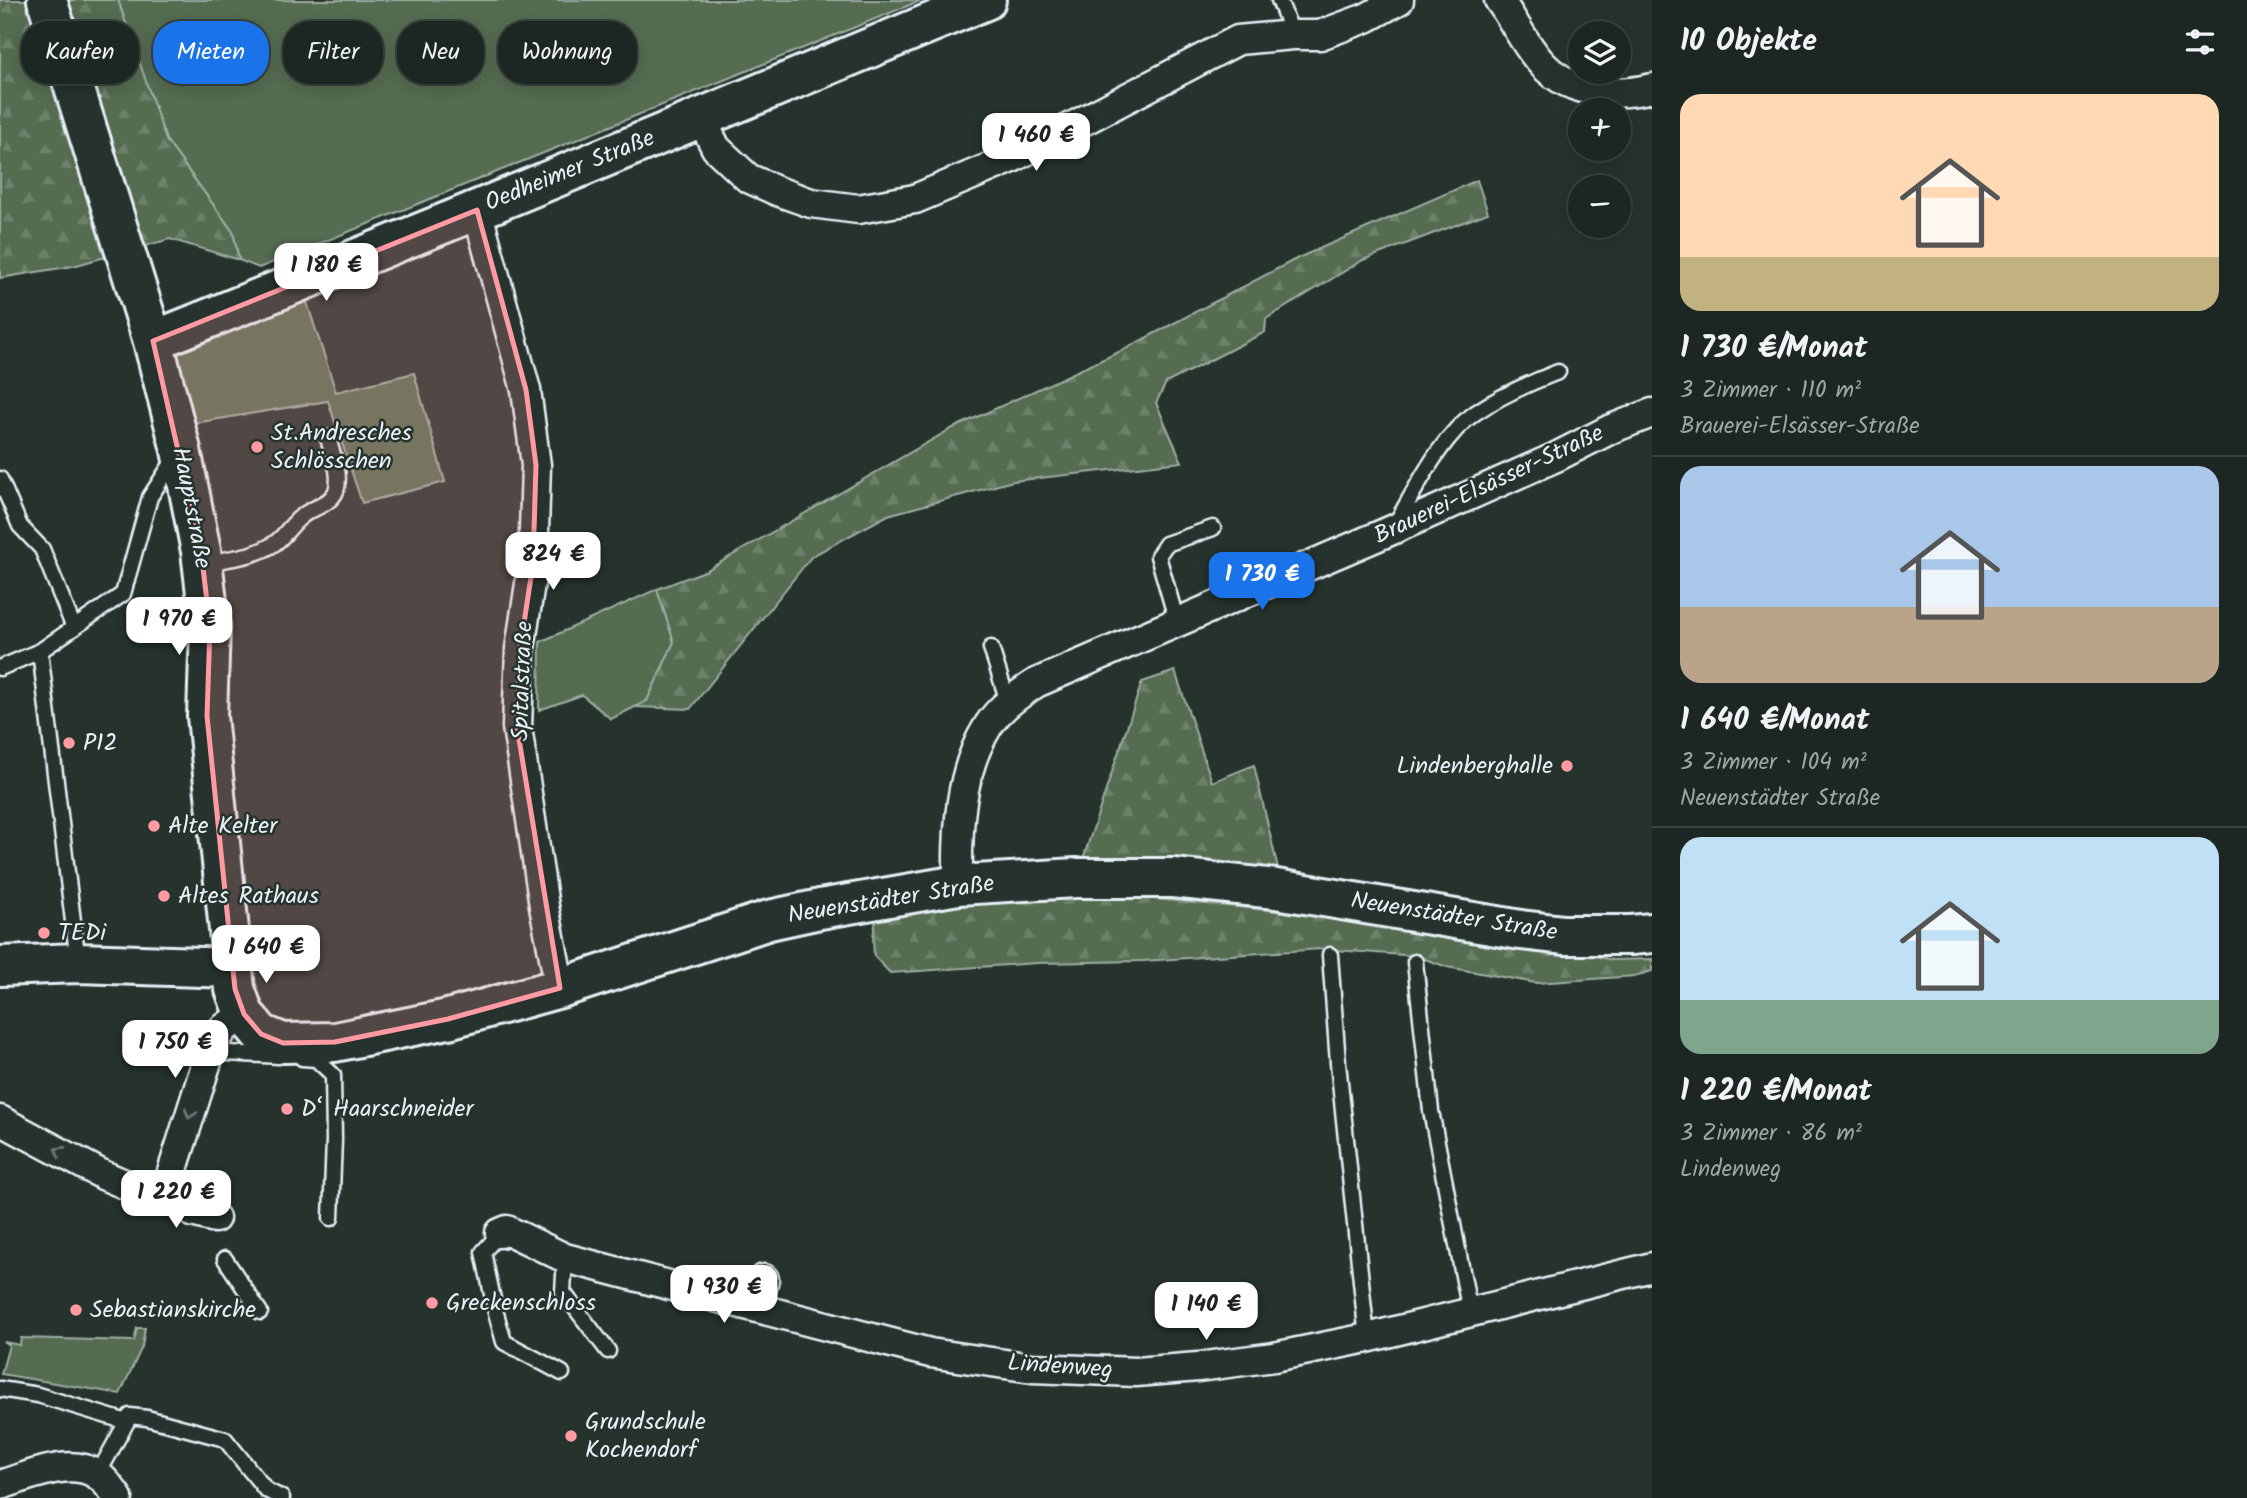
<!DOCTYPE html>
<html lang="de">
<head>
<meta charset="utf-8">
<style>
	:root { --surface:#1c2622; --page:#252e2a; --text:#f1f3f6; --muted:#a0a5a5; --line:#3a4340; --accent:#1a73e8 }
	body { margin:0; font-family:Kalam,sans-serif; background:var(--page); color:var(--text); height:100vh; display:flex; flex-direction:column; font-size:26px; white-space:nowrap }
	* { box-sizing:border-box; margin:0 }
	p { font-size:23px; color:var(--muted) }
	.icon { flex:none; width:38px; height:38px; fill:none; stroke:currentColor; stroke-width:2; stroke-linecap:round; stroke-linejoin:round }
	.map { position:relative; flex:1; overflow:hidden }
	.sheet { display:flex; flex-direction:column; background:var(--surface); width:595px }
	.sheet>* { flex:none }
	.guide { position:absolute; left:21px; top:21px; width:665px; height:63px; display:flex; gap:14px }
	.buttons { position:absolute; left:1568px; top:21px; display:grid; gap:14px }
	.buttons a { display:grid; place-items:center; width:63px; height:63px; border-radius:50%; background:var(--surface); box-shadow:0 4px 18px #0003,0 0 0 2px var(--line); font-size:35px }
	.price { position:absolute; translate:-50% -60px; padding:0 16px; border-radius:14px; background:#fff; color:#222; font-size:23px; line-height:46px; filter:drop-shadow(0 2px 4px #0008) }
	.price::after { content:''; position:absolute; left:50%; top:42px; width:21px; height:16px; margin-left:-10px; background:inherit; clip-path:polygon(0 0,100% 0,50% 100%) }
	.price.active { background:var(--accent); color:#fff }
	ul { padding:0; list-style:none }
	li { display:grid; align-content:center; gap:14px; height:371px; padding:0 28px }
	li+li { border-top:2px solid var(--line) }
	li span { display:grid; place-items:center; height:217px; border-radius:21px; color:#555 }
	li>.icon { margin-inline-start:auto }
	span .icon { width:126px; height:126px; fill:#fffc; stroke-width:1 }
	li b { font-size:30px }
	h2 { display:flex; justify-content:space-between; align-items:center; height:84px; padding:0 28px; font-size:30px }
	.chip { padding:0 24px; border-radius:28px; background:var(--surface); box-shadow:0 4px 18px #0003,0 0 0 2px var(--line); font-size:24px; line-height:63px }
	.chip.active { background:var(--accent); color:#fff }
	main { display:flex; flex:1; min-height:0 }
	.map>svg:first-child { display:block }
</style>
</head>
<body>
<main>
<div class="map">
<svg width="1652" height="1498" viewBox="0 0 1652 1498">
	<defs>
		<pattern id="forest-firs" width="22" height="20" patternUnits="userSpaceOnUse" patternTransform="scale(1.75)"><rect width="22" height="20" fill="#556c51"/><path d="M5 1l3.5 6h-7zM16 11l3.5 6h-7z" fill="#6d816b"/></pattern>
	</defs>
	<rect width="100%" height="100%" fill="#26332d"/>
	<filter id="ink" filterUnits="userSpaceOnUse"><feTurbulence type="fractalNoise" baseFrequency=".0143" numOctaves="2"/><feDisplacementMap in="SourceGraphic" scale="14" xChannelSelector="R" yChannelSelector="G"/><feConvolveMatrix kernelMatrix="1 2 1 2 8 2 1 2 1" color-interpolation-filters="sRGB"/></filter>
	<g filter="url(#ink)">
		<path fill="#556c51" stroke="#9eaea4" stroke-width="2" d="M118 0H922L259 268 239 260 233 232 166 140Z
			M300 281 336 392 414 373 445 482 362 503 328 401 176 426 153 341Z
			M657 589 674 642 647 701 611 719 582 695 539 710 540 642Z
			M137 1328H145L142 1347 120 1394 1 1374 9 1345 4 1342 20 1345 21 1338 134 1341Z"/>
		<path fill="url(#forest-firs)" stroke="#9eaea4" stroke-width="2" d="M0 0H118L166 140 233 232 239 260 170 239 73 266 0 278Z
			M1477 180 1488 213 1363 260 1266 319 1265 332 1166 383 1156 403 1182 462 1013 481 888 515 812 556 690 709 635 707 647 701 674 642 657 589 705 571 951 429 1123 350 1298 258Z
			M1175 671 1212 782 1254 765 1279 873 1083 859 1142 682Z
			M1094 893 1268 910 1565 949 1612 960 1652 959V971L1635 976 1536 983 1447 967 1417 956 1321 949 1143 961 1037 963 890 973 874 956 873 936 876 920 965 904Z"/>
		<g fill="none" stroke-linecap="round" stroke-linejoin="round">
			<defs>
				<path id="lane" d="M1279 0 1293 35
					M0 479 20 526 42 549 74 628
					M1396 523C1416 489 1441 436 1475 413 1497 398 1532 382 1558 372
					M202 564C225 559 256 557 275 543 285 536 291 524 302 516 312 508 331 504 336 491 342 474 332 454 328 438
					M1177 622 1158 556 1166 544 1213 528
					M991 648 1008 702
					M40 651 78 962
					M0 668 40 651 123 594 150 497 176 457
					M1330 955 1338 1063 1367 1338
					M1415 962 1431 1111 1470 1312
					M210 1052 279 1056
					M302 1058 316 1059 333 1075 334 1140 331 1218
					M500 1233 483 1252 496 1313 504 1342 562 1373
					M565 1258 563 1292 608 1351
					M225 1259 260 1312
					M0 1389 38 1395 127 1422
					M98 1474 130 1416 147 1418 225 1439 266 1490 282 1498"/>
				<path id="street" d="M1499 0C1513 19 1523 41 1538 59 1565 93 1612 98 1652 88
					M701 118 716 148 748 178 777 191 811 203 858 209 915 199 1010 159 1238 40 1293 35H1320L1366 18 1399 0
					M477 210 526 390 536 465 533 564 520 649 517 727 544 906 560 988
					M958 885C957 832 959 772 988 726 1000 707 1018 695 1036 683L1392 530 1556 457 1611 429 1652 413
					M0 1120 103 1175 141 1191 167 1188
					M167 1188 210 1052 223 1029 244 1014
					M167 1188 192 1212 215 1218
					M500 1233 507 1230 565 1258 930 1353 1032 1368 1136 1372 1198 1367 1274 1357 1367 1338 1652 1267
					M757 1307 764 1279
					M0 1485C27 1477 69 1457 96 1474 105 1479 112 1490 118 1498"/>
				<path id="secondary" d="M47 0 153 341 181 450 201 551 210 627 207 716 235 989 244 1014 261 1034 283 1043 335 1042 448 1019 560 988 769 920 820 909 958 885 1076 878H1173L1276 889 1521 930 1564 935H1631L1652 933
					M153 341 477 210 986 0
					M0 966 78 963 233 968"/>
			</defs>
			<use href="#lane" stroke="#e8f1f8" stroke-width="19"/>
			<use href="#street" stroke="#e8f1f8" stroke-width="33"/>
			<use href="#secondary" stroke="#e8f1f8" stroke-width="44"/>
			<use href="#lane" stroke="#26332d" stroke-width="14"/>
			<use href="#street" stroke="#26332d" stroke-width="28"/>
			<use href="#secondary" stroke="#26332d" stroke-width="38"/>
		</g>
		<defs><path id="oneway-chevron" d="M-2-3.5L2.5 0L-2 3.5" fill="none" stroke-width="1.6" stroke-linecap="round" stroke-linejoin="round" transform="scale(1.75)"/></defs>
		<g stroke="#6a7674">
			<use href="#oneway-chevron" transform="translate(190 1114) rotate(108)"/>
			<use href="#oneway-chevron" transform="translate(59 1151) rotate(-151)"/>
		</g>
	</g>
	<path fill="#ff9aa2" fill-opacity="0.2" stroke="#ff9aa2" stroke-width="5" stroke-linejoin="round" d="M477 210 526 390 536 465 533 564 520 649 517 727 560 988 448 1019 335 1042 283 1043 261 1034 244 1014 235 989 207 716 210 627 201 551 153 341Z"/>
	<g fill="#ff9aa2" stroke="#26332d" stroke-width="2.5">
		<circle cx="257" cy="447" r="7"/>
		<circle cx="69" cy="743" r="7"/>
		<circle cx="1567" cy="766" r="7"/>
		<circle cx="154" cy="826" r="7"/>
		<circle cx="164" cy="896" r="7"/>
		<circle cx="44" cy="933" r="7"/>
		<circle cx="287" cy="1109" r="7"/>
		<circle cx="432" cy="1303" r="7"/>
		<circle cx="76" cy="1310" r="7"/>
		<circle cx="571" cy="1436" r="7"/>
	</g>
	<g text-anchor="middle" dominant-baseline="central" stroke-width="5" stroke-linejoin="round" paint-order="stroke">
		<g font-size="24" fill="#e8f1f8" stroke="#26332d">
			<text transform="translate(570 171) rotate(-22)">Oedheimer Straße</text>
			<text transform="translate(1489 485) rotate(-25)">Brauerei-Elsässer-Straße</text>
			<text transform="translate(191 508) rotate(79)">Hauptstraße</text>
			<text transform="translate(523 681) rotate(-88)">Spitalstraße</text>
			<text transform="translate(891 900) rotate(-9)">Neuenstädter Straße</text>
			<text transform="translate(1454 917) rotate(9)">Neuenstädter Straße</text>
			<text transform="translate(1060 1367) rotate(4)">Lindenweg</text>
		</g>
		<g font-size="24" fill="#e8f1f8" stroke="#26332d" text-anchor="start">
			<text x="271" y="433">St.Andresches<tspan x="271" dy="28">Schlösschen</tspan></text>
			<text x="83" y="743">P12</text>
			<text x="1553" y="766" text-anchor="end">Lindenberghalle</text>
			<text x="168" y="826">Alte Kelter</text>
			<text x="178" y="896">Altes Rathaus</text>
			<text x="58" y="933">TEDi</text>
			<text x="301" y="1109">D‘ Haarschneider</text>
			<text x="446" y="1303">Greckenschloss</text>
			<text x="90" y="1310">Sebastianskirche</text>
			<text x="585" y="1422">Grundschule<tspan x="585" dy="28">Kochendorf</tspan></text>
		</g>
	</g>
</svg>
<div class="buttons">
<a><svg class="icon" aria-label="layers" viewBox="0 0 24 24"><path d="M12 4l9 5-9 5-9-5zM3 14l9 5 9-5"/></svg></a>
<a>+</a>
<a>−</a>
</div>
<b class="price" style="left:1036px;top:173px">1 460 €</b>
<b class="price" style="left:326px;top:303px">1 180 €</b>
<b class="price" style="left:553px;top:592px">824 €</b>
<b class="price active" style="left:1262px;top:612px">1 730 €</b>
<b class="price" style="left:179px;top:657px">1 970 €</b>
<b class="price" style="left:266px;top:985px">1 640 €</b>
<b class="price" style="left:175px;top:1080px">1 750 €</b>
<b class="price" style="left:176px;top:1230px">1 220 €</b>
<b class="price" style="left:724px;top:1325px">1 930 €</b>
<b class="price" style="left:1206px;top:1342px">1 140 €</b>
<div class="guide">
<a class="chip">Kaufen</a>
<a class="chip active">Mieten</a>
<a class="chip">Filter</a>
<a class="chip">Neu</a>
<a class="chip">Wohnung</a>
</div>
</div>
<section class="sheet">
<h2>10 Objekte<svg class="icon" aria-label="filters" viewBox="0 0 24 24"><path d="M4 7h16M4 17h16"/><circle cx="9" cy="7" r="2"/><circle cx="15" cy="17" r="2"/></svg></h2>
<ul>
<li><span style="background:linear-gradient(#ffd9b3 75%,#c2b280 0)"><svg class="icon" aria-label="home" viewBox="0 0 24 24"><path d="M3 11l9-7 9 7M6 9v11h12V9"/></svg></span><div><b>1 730 €/Monat</b><p>3 Zimmer · 110 m²</p><p>Brauerei-Elsässer-Straße</p></div></li>
<li><span style="background:linear-gradient(#a9c7e8 65%,#b9a48a 0)"><svg class="icon" aria-label="home" viewBox="0 0 24 24"><path d="M3 11l9-7 9 7M6 9v11h12V9"/></svg></span><div><b>1 640 €/Monat</b><p>3 Zimmer · 104 m²</p><p>Neuenstädter Straße</p></div></li>
<li><span style="background:linear-gradient(#bfe0f5 75%,#7fa58c 0)"><svg class="icon" aria-label="home" viewBox="0 0 24 24"><path d="M3 11l9-7 9 7M6 9v11h12V9"/></svg></span><div><b>1 220 €/Monat</b><p>3 Zimmer · 86 m²</p><p>Lindenweg</p></div></li>
</ul>
</section>
</main>
</body>
</html>
